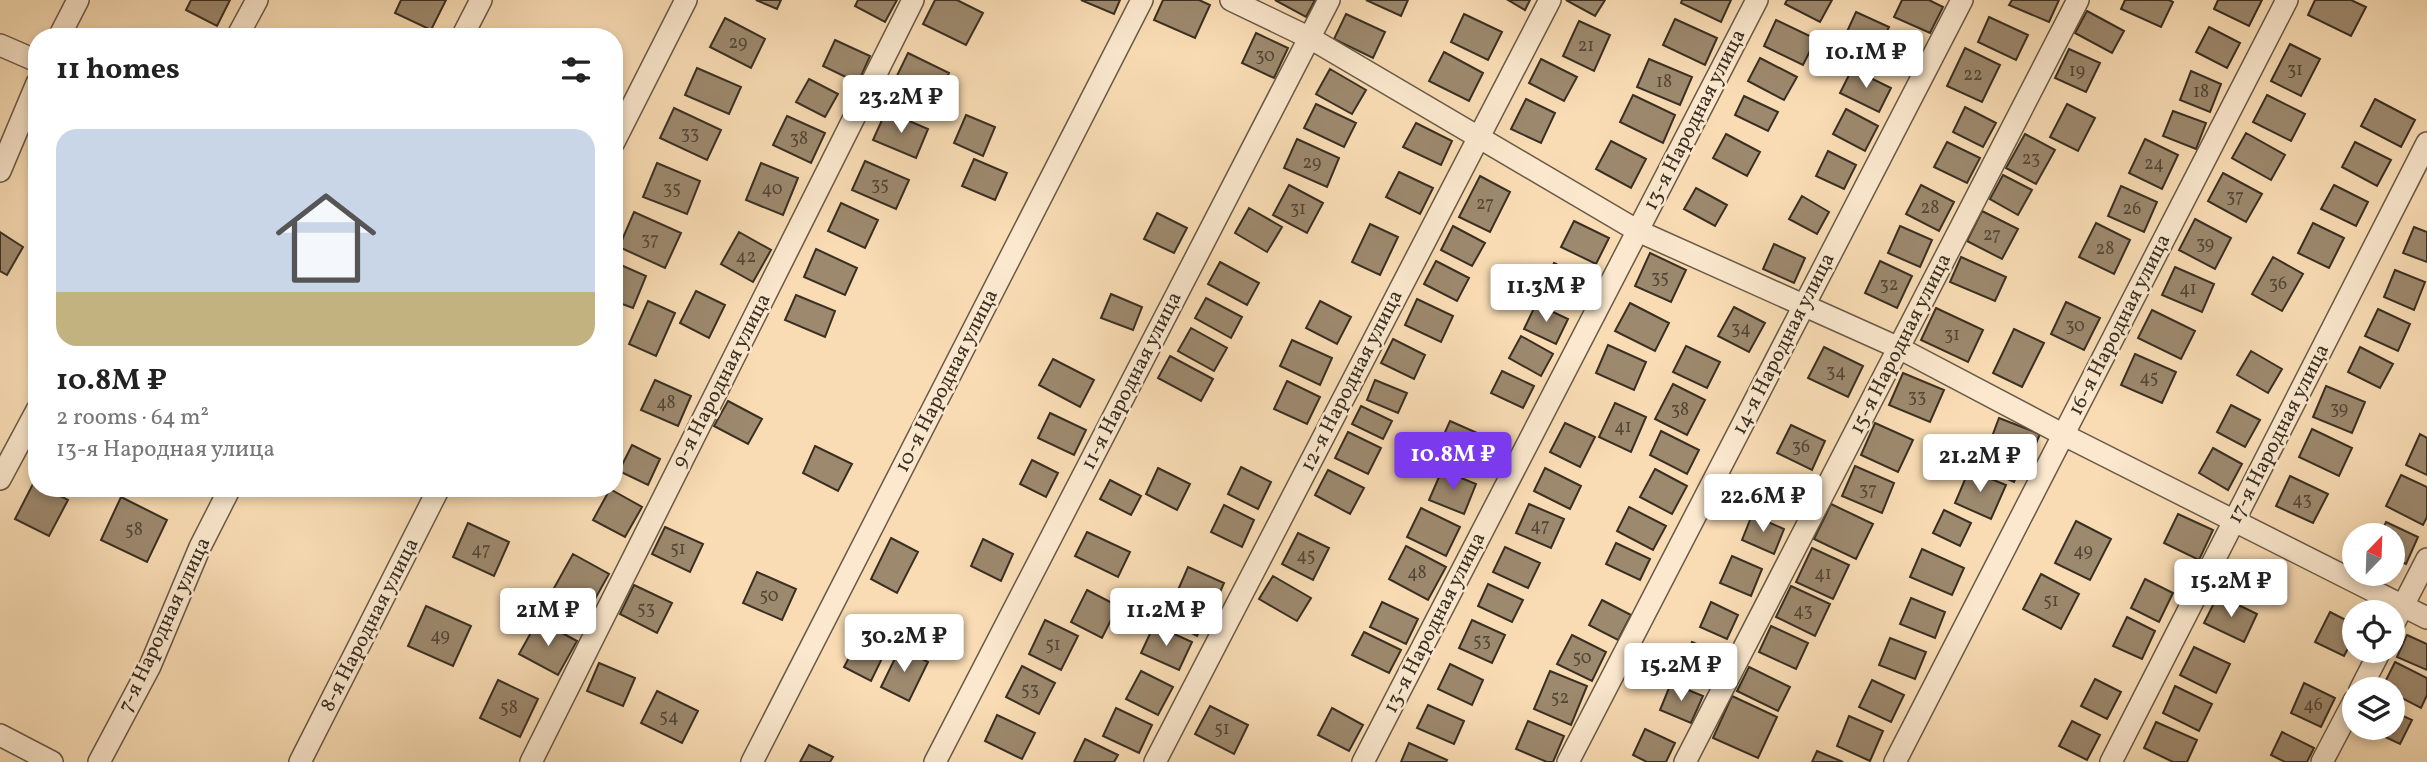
<!DOCTYPE html>
<html lang="en">
<head>
<meta charset="utf-8">
<style>
	:root { --surface:#fff; --page:#f2f2f2; --text:#222; --muted:#767676; --line:#e0e0e0; --accent:#7c3aed }
	body { margin:0; font-family:Vollkorn,serif; background:var(--page); color:var(--text); height:100vh; display:flex; flex-direction:column; font-size:26px; white-space:nowrap }
	* { box-sizing:border-box; margin:0 }
	p { font-size:23px; color:var(--muted) }
	.icon { flex:none; width:38px; height:38px; fill:none; stroke:currentColor; stroke-width:2; stroke-linecap:round; stroke-linejoin:round }
	.map { position:relative; flex:1; overflow:hidden }
	.side { position:absolute; left:28px; top:28px; width:595px; height:469px; display:flex; flex-direction:column; background:var(--surface); border-radius:28px; box-shadow:0 4px 10px #0003 }
	.side>* { flex:none }
	.needle { width:46px; rotate:23deg }
	.controls { position:absolute; left:2342px; top:523px; display:grid; gap:14px }
	.controls a { display:grid; place-items:center; width:63px; height:63px; border-radius:50%; background:var(--surface); box-shadow:0 4px 10px #0003; font-size:35px }
	.price { position:absolute; translate:-50% -60px; padding:0 16px; border-radius:7px; background:#fff; color:#222; font-size:23px; line-height:46px; filter:drop-shadow(0 2px 4px #0008) }
	.price::after { content:''; position:absolute; left:50%; top:42px; width:21px; height:16px; margin-left:-10px; background:inherit; clip-path:polygon(0 0,100% 0,50% 100%) }
	.price.on { background:var(--accent); color:#fff }
	ul { padding:0; list-style:none }
	li { display:grid; align-content:center; gap:14px; height:371px; padding:0 28px }
	li+li { border-top:2px solid var(--line) }
	li span { display:grid; place-items:center; height:217px; border-radius:21px; color:#555 }
	li>.icon { margin-inline-start:auto }
	span .icon { width:126px; height:126px; fill:#fffc; stroke-width:1 }
	li b { font-size:30px }
	h2 { display:flex; justify-content:space-between; align-items:center; height:84px; padding:0 28px; font-size:30px }
	.map>svg:first-child { display:block }
</style>
</head>
<body>
<div class="map">
<svg width="2427" height="762" viewBox="0 0 2427 762">
	<rect width="100%" height="100%" fill="#f9dcb4"/>
	<filter id="stains"><feTurbulence type="fractalNoise" baseFrequency=".00286" numOctaves="4"/><feColorMatrix values="0 0 0 0 .2 0 0 0 0 .09 0 0 0 0 .02 0 0 0 .5 -.17"/></filter>
	<radialGradient id="worn" r=".72"><stop offset=".6" stop-color="#630" stop-opacity="0"/><stop offset="1" stop-color="#630" stop-opacity=".3"/></radialGradient>
	<path fill="#9d896e" stroke="#392f23" stroke-width="2" d="M191 0H230L217 26 186 10Z
		M401 0H446L431 30 395 13Z
		M756 0H781L777 9Z
		M858 0H897L885 22 855 6Z
		M935 0H957L983 13 966 45 923 24Z
		M1081 0H1120L1114 14Z
		M1163 0H1199L1210 5 1195 38 1154 20Z
		M1275 0H1315L1306 17Z
		M1366 0H1408L1401 16Z
		M1508 0H1530L1525 10Z
		M1566 0H1605L1595 16Z
		M1682 0H1731L1721 22 1681 3Z
		M1787 0H1832L1820 22 1785 4Z
		M1902 0H1929L1943 7 1930 33 1894 17Z
		M2012 0H2059L2049 22 2009 5Z
		M2125 0H2169L2173 2 2161 27 2121 9Z
		M2218 0H2262L2249 26 2214 9Z
		M2315 0H2351L2366 7 2351 36 2308 15Z
		M2087 11 2124 31 2112 53 2075 33Z
		M1856 12 1889 27 1871 64 1839 49Z
		M1346 14 1385 32 1373 58 1334 39Z
		M1464 14 1502 32 1488 60 1451 42Z
		M1989 17 2028 35 2016 60 1978 42Z
		M725 18 765 39 751 68 710 47Z
		M1675 19 1717 38 1705 65 1663 45Z
		M1776 20 1816 39 1803 65 1764 46Z
		M1579 21 1610 35 1594 71 1563 56Z
		M2209 27 2240 43 2227 68 2196 52Z
		M1256 33 1288 48 1274 78 1242 63Z
		M835 40 870 56 858 83 823 66Z
		M2290 44 2320 59 2301 96 2271 81Z
		M1965 48 2000 65 1982 102 1947 86Z
		M2069 49 2100 63 2086 92 2055 78Z
		M1444 52 1483 73 1469 101 1429 81Z
		M908 53 949 73 934 103 893 84Z
		M1760 58 1797 77 1784 100 1748 81Z
		M1541 59 1577 77 1564 101 1529 83Z
		M1649 59 1692 77 1680 105 1637 87Z
		M697 68 741 87 729 114 685 95Z
		M1330 69 1366 90 1352 114 1316 94Z
		M1852 69 1891 88 1879 112 1840 93Z
		M2191 71 2221 84 2210 112 2180 100Z
		M809 79 838 94 825 117 796 102Z
		M1633 95 1675 115 1663 143 1620 122Z
		M2267 95 2305 114 2291 141 2253 122Z
		M1744 96 1778 112 1768 131 1735 115Z
		M1526 99 1555 113 1541 143 1511 129Z
		M2375 99 2415 120 2401 147 2361 126Z
		M1316 104 1356 123 1344 147 1304 128Z
		M2067 104 2095 118 2078 151 2050 137Z
		M1965 107 1996 123 1983 147 1953 132Z
		M674 108 721 130 707 160 660 138Z
		M1846 109 1878 126 1865 151 1833 134Z
		M886 111 928 129 916 158 873 140Z
		M2173 111 2206 123 2196 149 2163 136Z
		M966 115 995 127 983 156 954 143Z
		M787 116 825 133 811 163 773 145Z
		M1416 123 1452 141 1441 165 1403 147Z
		M2246 133 2285 155 2271 180 2232 158Z
		M1726 134 1760 152 1747 176 1713 158Z
		M2025 134 2055 150 2036 184 2006 168Z
		M1297 139 1339 158 1327 187 1284 168Z
		M2145 139 2178 155 2162 189 2129 173Z
		M1611 141 1646 159 1631 188 1596 169Z
		M1947 142 1980 158 1967 183 1934 167Z
		M2355 142 2391 160 2377 186 2342 167Z
		M1828 151 1856 165 1844 189 1816 176Z
		M974 159 1007 173 995 200 962 186Z
		M865 161 909 180 896 209 852 190Z
		M657 163 700 181 687 214 643 197Z
		M761 163 798 178 783 215 746 200Z
		M1399 172 1433 188 1420 214 1386 197Z
		M2223 173 2262 194 2246 222 2208 201Z
		M2003 175 2032 190 2018 215 1990 199Z
		M1480 176 1510 192 1490 232 1459 217Z
		M1289 185 1323 203 1307 233 1273 215Z
		M1921 185 1954 202 1939 231 1906 214Z
		M2334 185 2368 202 2356 226 2321 209Z
		M2121 186 2157 202 2144 232 2108 216Z
		M1696 188 1727 205 1715 226 1684 209Z
		M1802 196 1829 212 1817 234 1789 219Z
		M841 203 878 220 865 248 828 231Z
		M1249 208 1282 227 1267 252 1235 233Z
		M1982 211 2018 229 2002 259 1967 241Z
		M634 212 681 233 665 268 619 247Z
		M1157 213 1187 228 1174 253 1144 239Z
		M2195 219 2231 238 2215 269 2179 250Z
		M1574 221 1609 238 1596 264 1561 247Z
		M2096 223 2130 240 2114 274 2079 257Z
		M2313 223 2344 238 2329 268 2298 253Z
		M1370 224 1398 237 1380 275 1352 262Z
		M1453 226 1485 243 1472 266 1441 250Z
		M1900 226 1932 240 1920 267 1888 253Z
		M2414 227 2427 232V262L2403 253Z
		M0 232 23 247 7 275 0 271Z
		M739 232 771 250 753 282 721 264Z
		M1774 244 1805 258 1794 283 1763 269Z
		M816 249 857 268 845 295 804 277Z
		M1650 253 1686 270 1671 302 1635 286Z
		M1961 257 2006 277 1995 301 1950 282Z
		M2273 257 2303 274 2282 311 2252 294Z
		M1436 261 1469 278 1457 301 1424 284Z
		M1880 261 1912 276 1897 308 1865 293Z
		M614 262 646 276 633 308 614 301Z
		M1220 262 1259 283 1247 305 1208 284Z
		M1554 263 1586 280 1571 307 1540 289Z
		M2175 267 2214 284 2202 312 2162 295Z
		M2395 270 2425 282 2414 310 2384 297Z
		M696 291 725 305 709 338 680 323Z
		M1111 294 1142 307 1133 330 1101 318Z
		M796 295 835 311 825 337 785 320Z
		M1206 298 1242 317 1231 338 1195 318Z
		M1417 299 1453 316 1441 342 1405 325Z
		M648 301 675 313 656 356 629 344Z
		M1320 301 1351 317 1337 344 1306 328Z
		M2066 302 2100 318 2084 350 2051 334Z
		M1630 303 1669 323 1655 351 1615 331Z
		M1536 304 1568 319 1556 344 1524 329Z
		M1734 307 1765 323 1749 352 1718 336Z
		M1936 308 1983 330 1968 362 1921 340Z
		M2378 309 2410 324 2398 351 2365 336Z
		M2152 310 2195 331 2181 359 2138 338Z
		M1191 328 1227 348 1214 371 1178 351Z
		M2014 329 2044 343 2022 387 1993 373Z
		M1521 336 1553 354 1541 376 1509 358Z
		M1393 339 1425 355 1414 379 1381 363Z
		M1292 340 1332 358 1320 385 1280 366Z
		M1608 345 1646 362 1634 390 1596 373Z
		M1686 346 1720 362 1707 388 1673 372Z
		M1824 347 1863 366 1848 397 1808 378Z
		M2360 347 2393 364 2380 388 2348 372Z
		M2251 351 2282 369 2268 393 2237 375Z
		M2135 354 2176 372 2162 403 2121 385Z
		M1170 356 1213 379 1201 401 1158 378Z
		M1053 359 1094 380 1080 407 1039 385Z
		M1502 371 1534 386 1523 408 1491 393Z
		M1903 373 1944 390 1930 422 1889 405Z
		M655 380 691 396 678 426 641 410Z
		M1375 380 1407 393 1398 413 1367 400Z
		M1287 381 1320 397 1307 424 1274 409Z
		M1673 384 1705 400 1687 435 1655 419Z
		M2326 386 2365 402 2352 433 2313 417Z
		M728 401 762 419 748 444 714 426Z
		M1615 403 1646 417 1631 452 1599 437Z
		M2231 405 2260 420 2245 447 2217 432Z
		M1361 406 1392 421 1383 439 1352 424Z
		M1050 413 1086 430 1074 455 1038 438Z
		M1999 418 2040 434 2030 458 1990 442Z
		M1450 421 1484 436 1468 472 1434 457Z
		M1565 423 1595 437 1580 467 1550 452Z
		M1875 423 1913 440 1898 472 1861 455Z
		M1791 425 1825 441 1812 470 1777 453Z
		M2312 429 2352 448 2339 476 2299 457Z
		M1661 431 1699 450 1687 474 1650 455Z
		M1348 432 1381 448 1368 474 1335 458Z
		M2420 434 2427 438V475L2406 465Z
		M1981 443 2023 461 2014 482 1972 463Z
		M632 445 660 459 648 485 619 471Z
		M815 446 852 464 838 491 803 473Z
		M2213 448 2242 464 2228 490 2199 473Z
		M1032 460 1058 473 1046 497 1020 484Z
		M1855 466 1894 483 1882 513 1842 496Z
		M1241 467 1271 482 1258 509 1228 494Z
		M1158 468 1190 484 1177 510 1146 494Z
		M1545 468 1581 486 1570 509 1534 491Z
		M1655 469 1687 486 1672 514 1640 497Z
		M1328 470 1364 488 1350 514 1315 495Z
		M1442 470 1476 484 1464 514 1429 500Z
		M1969 470 2006 485 1991 519 1955 503Z
		M2401 475 2427 487V517L2423 525 2386 506Z
		M1771 476 1802 490 1791 514 1760 500Z
		M2290 476 2328 494 2313 523 2276 506Z
		M1110 480 1141 496 1131 515 1100 499Z
		M34 482 37 484V488H45L68 500 49 536 15 519Z
		M610 489 642 507 625 537 593 520Z
		M121 497 167 520 147 562 101 540Z
		M1529 504 1564 519 1551 548 1516 533Z
		M1831 504 1873 524 1856 559 1814 539Z
		M1224 505 1254 520 1242 547 1211 532Z
		M1629 507 1666 526 1653 550 1617 531Z
		M1421 508 1460 527 1446 556 1407 537Z
		M1944 510 1971 523 1960 546 1933 533Z
		M2178 514 2213 530 2199 560 2164 543Z
		M1752 515 1784 529 1774 554 1742 540Z
		M2076 521 2111 539 2090 580 2055 563Z
		M2386 522 2418 537 2406 564 2392 558V536H2380Z
		M468 523 509 542 494 576 453 557Z
		M665 527 703 544 690 572 652 554Z
		M1087 532 1130 552 1118 577 1075 556Z
		M1298 533 1329 548 1313 580 1282 564Z
		M891 538 918 552 897 593 871 579Z
		M983 539 1013 554 1001 581 971 566Z
		M1616 543 1650 559 1640 580 1606 564Z
		M1406 546 1446 567 1428 600 1389 579Z
		M1505 547 1540 563 1528 588 1493 572Z
		M1812 548 1849 565 1833 599 1796 582Z
		M1922 549 1964 568 1952 595 1910 577Z
		M573 554 609 574 590 608 554 588Z
		M1732 556 1762 569 1751 596 1720 583Z
		M1188 567 1224 583 1214 606 1178 590Z
		M757 572 796 589 782 620 743 603Z
		M2041 574 2079 594 2061 629 2023 609Z
		M1273 576 1311 598 1297 621 1259 599Z
		M2145 579 2173 593 2159 622 2131 608Z
		M1488 584 1523 600 1512 622 1478 606Z
		M634 585 672 603 657 633 620 614Z
		M1791 586 1830 604 1815 636 1776 617Z
		M1087 590 1118 606 1102 638 1071 622Z
		M2218 595 2257 614 2244 642 2204 623Z
		M1172 597 1208 615 1197 636 1162 618Z
		M1911 598 1945 612 1935 638 1900 624Z
		M1602 600 1631 615 1618 640 1589 625Z
		M1382 602 1418 619 1406 644 1370 627Z
		M1711 602 1738 615 1727 639 1700 627Z
		M426 606 471 626 453 666 408 646Z
		M2330 612 2354 624V637L2344 656 2315 642Z
		M2127 617 2155 631 2142 659 2113 646Z
		M538 620 577 641 558 675 519 654Z
		M1045 620 1078 636 1061 670 1029 654Z
		M1472 620 1505 635 1492 663 1459 648Z
		M1154 625 1192 642 1179 670 1141 653Z
		M1771 626 1808 643 1796 669 1759 652Z
		M864 629 890 642 871 681 844 667Z
		M1364 632 1401 650 1389 673 1352 655Z
		M1572 635 1606 652 1592 681 1557 664Z
		M2407 635 2427 644V670L2397 657Z
		M1890 638 1926 652 1915 679 1879 665Z
		M1692 642 1719 654 1709 677 1682 665Z
		M2194 647 2230 664 2216 693 2180 675Z
		M900 648 928 662 909 701 881 687Z
		M2395 662 2427 678V695L2421 708 2392 693V690L2382 688Z
		M599 663 635 678 623 706 587 691Z
		M1450 664 1483 680 1472 705 1438 689Z
		M1022 666 1055 683 1039 714 1006 697Z
		M1749 667 1790 687 1778 711 1737 691Z
		M1141 671 1173 687 1158 715 1126 699Z
		M1550 671 1587 686 1571 725 1534 709Z
		M2095 679 2121 692 2107 719 2081 706Z
		M498 680 538 699 520 737 480 718Z
		M1872 680 1904 695 1891 722 1859 707Z
		M1671 683 1703 696 1691 723 1660 710Z
		M2304 683 2335 698 2321 727 2291 713Z
		M2175 686 2212 704 2199 731 2163 713Z
		M657 691 698 711 682 743 641 723Z
		M1732 696 1777 717 1758 758 1713 738Z
		M1428 705 1464 721 1454 744 1417 728Z
		M1210 706 1248 725 1234 754 1195 734Z
		M1116 708 1152 725 1139 753 1103 736Z
		M1332 708 1363 725 1349 751 1318 735Z
		M2392 711 2412 720 2400 744 2366 728H2392Z
		M997 715 1035 733 1022 759 985 741Z
		M1849 716 1883 731 1870 761 1837 746Z
		M1528 721 1564 736 1553 762H1547L1516 749Z
		M2072 721 2100 735 2087 760 2059 746Z
		M2156 722 2197 740 2187 762H2173L2144 748Z
		M1645 729 1675 743 1666 762H1647L1633 755Z
		M2282 732 2314 748 2307 762H2285L2271 755Z
		M1085 739 1118 755 1114 762H1074Z
		M1409 743 1447 760 1446 762H1401Z
		M809 745 833 757 830 762H800Z
		M1817 751 1843 762H1812Z"/>
	<g fill="none" stroke-linecap="round" stroke-linejoin="round">
		<defs>
			<path id="minor" d="M1231 0 1310 38 1638 231 1899 348 2064 435 2427 618
				M59 37 78 0
				M237 37 257 0
				M462 37 481 0
				M0 45 37 61
				M614 142 686 0
				M0 171 37 83
				M0 479 37 410
				M2392 627 2427 559
				M2360 690 2380 651
				M0 735 52 762
				M99 762 150 666 200 547 230 488
				M300 762 439 488
				M531 762 913 0
				M752 762 1142 0
				M935 762 1329 0
				M1155 762 1550 0
				M1363 762 1757 0
				M1568 762 1962 0
				M1685 762 2078 0
				M1895 762 2287 0
				M2111 762 2427 143
				M2322 762 2354 701"/>
		</defs>
		<use href="#minor" stroke="#695a47" stroke-width="24"/>
		<use href="#minor" stroke="#fbe8ce" stroke-width="21"/>
	</g>
	<g text-anchor="middle" dominant-baseline="central" stroke-width="5" stroke-linejoin="round" paint-order="stroke">
		<g font-size="18" fill="#524636">
			<text x="738" y="43">29</text>
			<text x="1586" y="46">21</text>
			<text x="1265" y="56">30</text>
			<text x="2295" y="70">31</text>
			<text x="2077" y="71">19</text>
			<text x="1973" y="75">22</text>
			<text x="1664" y="82">18</text>
			<text x="2201" y="92">18</text>
			<text x="690" y="134">33</text>
			<text x="799" y="139">38</text>
			<text x="2031" y="159">23</text>
			<text x="1312" y="163">29</text>
			<text x="2154" y="164">24</text>
			<text x="880" y="185">35</text>
			<text x="672" y="189">35</text>
			<text x="772" y="189">40</text>
			<text x="2235" y="197">37</text>
			<text x="1485" y="204">27</text>
			<text x="1930" y="208">28</text>
			<text x="1298" y="209">31</text>
			<text x="2132" y="209">26</text>
			<text x="1992" y="235">27</text>
			<text x="650" y="240">37</text>
			<text x="2205" y="244">39</text>
			<text x="2105" y="249">28</text>
			<text x="746" y="257">42</text>
			<text x="1660" y="278">35</text>
			<text x="2278" y="284">36</text>
			<text x="1889" y="285">32</text>
			<text x="2188" y="289">41</text>
			<text x="2075" y="326">30</text>
			<text x="1741" y="329">34</text>
			<text x="1952" y="335">31</text>
			<text x="1836" y="372">34</text>
			<text x="2149" y="378">45</text>
			<text x="1917" y="397">33</text>
			<text x="666" y="403">48</text>
			<text x="2339" y="409">39</text>
			<text x="1680" y="410">38</text>
			<text x="1623" y="427">41</text>
			<text x="1801" y="447">36</text>
			<text x="1868" y="490">37</text>
			<text x="2302" y="500">43</text>
			<text x="1540" y="526">47</text>
			<text x="134" y="530">58</text>
			<text x="678" y="549">51</text>
			<text x="481" y="550">47</text>
			<text x="2083" y="551">49</text>
			<text x="1306" y="556">45</text>
			<text x="1417" y="573">48</text>
			<text x="1823" y="574">41</text>
			<text x="769" y="596">50</text>
			<text x="2051" y="601">51</text>
			<text x="646" y="609">53</text>
			<text x="1803" y="611">43</text>
			<text x="440" y="636">49</text>
			<text x="1482" y="641">53</text>
			<text x="1053" y="645">51</text>
			<text x="1582" y="658">50</text>
			<text x="1030" y="690">53</text>
			<text x="1560" y="698">52</text>
			<text x="2313" y="705">46</text>
			<text x="509" y="708">58</text>
			<text x="669" y="717">54</text>
			<text x="1222" y="729">51</text>
		</g>
		<g font-size="21" fill="#392f23" stroke="#fbe8ce">
			<text transform="translate(1695 120) rotate(-63)">13-я Народная улица</text>
			<text transform="translate(2120 325) rotate(-63)">16-я Народная улица</text>
			<text transform="translate(1784 344) rotate(-63)">14-я Народная улица</text>
			<text transform="translate(1901 344) rotate(-63)">15-я Народная улица</text>
			<text transform="translate(722 381) rotate(-63)">9-я Народная улица</text>
			<text transform="translate(947 381) rotate(-63)">10-я Народная улица</text>
			<text transform="translate(1132 381) rotate(-63)">11-я Народная улица</text>
			<text transform="translate(1352 381) rotate(-63)">12-я Народная улица</text>
			<text transform="translate(2279 434) rotate(-63)">17-я Народная улица</text>
			<text transform="translate(1435 623) rotate(-63)">13-я Народная улица</text>
			<text transform="translate(165 625) rotate(-65)">7-я Народная улица</text>
			<text transform="translate(370 625) rotate(-63)">8-я Народная улица</text>
		</g>
	</g>
	<rect width="100%" height="100%" filter="url(#stains)"/>
	<rect width="100%" height="100%" fill="url(#worn)"/>
</svg>
<div class="controls">
<a><svg class="needle" viewBox="-14 -14 28 28"><path d="M0-13l5 13h-10z" fill="#e53935"/><path d="M0 13l5-13h-10z" fill="#767676"/></svg></a>
<a><svg class="icon" aria-label="locate" viewBox="0 0 24 24"><circle cx="12" cy="12" r="6"/><path d="M12 2v4M12 18v4M2 12h4M18 12h4"/></svg></a>
<a><svg class="icon" aria-label="layers" viewBox="0 0 24 24"><path d="M12 4l9 5-9 5-9-5zM3 14l9 5 9-5"/></svg></a>
</div>
<b class="price" style="left:1866px;top:90px">10.1M ₽</b>
<b class="price" style="left:901px;top:135px">23.2M ₽</b>
<b class="price" style="left:1546px;top:324px">11.3M ₽</b>
<b class="price on" style="left:1453px;top:492px">10.8M ₽</b>
<b class="price" style="left:1980px;top:494px">21.2M ₽</b>
<b class="price" style="left:1763px;top:534px">22.6M ₽</b>
<b class="price" style="left:2231px;top:619px">15.2M ₽</b>
<b class="price" style="left:548px;top:648px">21M ₽</b>
<b class="price" style="left:1166px;top:648px">11.2M ₽</b>
<b class="price" style="left:904px;top:674px">30.2M ₽</b>
<b class="price" style="left:1681px;top:703px">15.2M ₽</b>
<section class="side">
<h2>11 homes<svg class="icon" aria-label="filters" viewBox="0 0 24 24"><path d="M4 7h16M4 17h16"/><circle cx="9" cy="7" r="2"/><circle cx="15" cy="17" r="2"/></svg></h2>
<ul>
<li><span style="background:linear-gradient(#c9d6e8 75%,#c2b280 0)"><svg class="icon" aria-label="home" viewBox="0 0 24 24"><path d="M3 11l9-7 9 7M6 9v11h12V9"/></svg></span><div><b>10.8M ₽</b><p>2 rooms · 64 m²</p><p>13-я Народная улица</p></div></li>
</ul>
</section>
</div>
</body>
</html>
